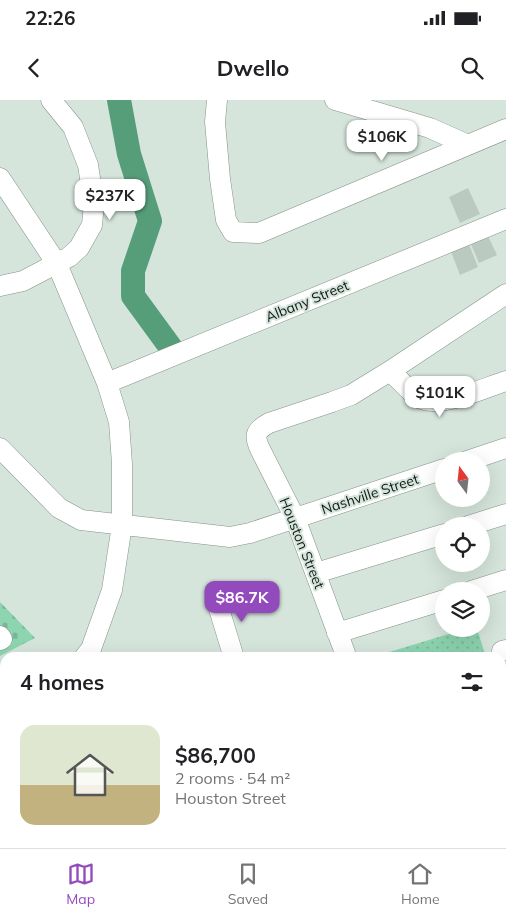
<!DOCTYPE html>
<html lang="en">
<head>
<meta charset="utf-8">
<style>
	:root { --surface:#fff; --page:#f6f6f6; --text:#202124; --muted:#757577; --line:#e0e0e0; --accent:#934abc }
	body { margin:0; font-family:Mulish,sans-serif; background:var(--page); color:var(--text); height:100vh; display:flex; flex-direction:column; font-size:19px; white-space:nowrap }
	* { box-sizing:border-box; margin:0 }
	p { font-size:16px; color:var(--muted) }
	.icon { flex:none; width:28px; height:28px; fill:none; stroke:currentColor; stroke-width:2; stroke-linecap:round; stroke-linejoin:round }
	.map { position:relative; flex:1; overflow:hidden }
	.sheet { position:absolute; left:0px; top:552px; width:506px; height:196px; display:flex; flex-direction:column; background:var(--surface); border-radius:15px 15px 0 0; box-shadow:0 5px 20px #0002 }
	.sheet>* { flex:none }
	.needle { width:32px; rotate:345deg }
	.controls { position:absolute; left:435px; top:352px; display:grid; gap:10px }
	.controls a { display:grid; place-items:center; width:55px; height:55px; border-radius:50%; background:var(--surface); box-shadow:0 5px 20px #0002; font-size:25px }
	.price { position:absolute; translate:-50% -42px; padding:0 11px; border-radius:10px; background:#fff; color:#222; font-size:16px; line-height:32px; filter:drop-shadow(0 1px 2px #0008) }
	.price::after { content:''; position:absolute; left:50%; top:30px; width:15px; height:11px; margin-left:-8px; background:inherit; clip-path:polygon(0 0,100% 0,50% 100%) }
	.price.active { background:var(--accent); color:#fff }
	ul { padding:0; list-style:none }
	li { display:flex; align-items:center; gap:15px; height:125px; padding:0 20px }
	li span { display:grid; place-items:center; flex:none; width:140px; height:100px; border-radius:15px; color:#555 }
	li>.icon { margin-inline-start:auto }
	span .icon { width:60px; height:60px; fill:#fffc; stroke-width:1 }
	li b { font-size:21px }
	h2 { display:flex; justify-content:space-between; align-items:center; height:60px; padding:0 20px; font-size:21px }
	.status { display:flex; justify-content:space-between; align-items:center; height:35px; padding:0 25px; background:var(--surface); direction:ltr }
	.status svg { height:14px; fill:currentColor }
	header { display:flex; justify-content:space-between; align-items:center; height:65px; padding:0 20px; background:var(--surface); font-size:22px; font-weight:700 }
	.tabs { display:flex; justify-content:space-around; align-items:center; height:70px; border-top:1px solid var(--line); background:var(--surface); font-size:14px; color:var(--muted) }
	.tabs a { display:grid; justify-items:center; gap:2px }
	.tabs .active { color:var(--accent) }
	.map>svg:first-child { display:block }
</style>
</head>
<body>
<div class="status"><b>22:26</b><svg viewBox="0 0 49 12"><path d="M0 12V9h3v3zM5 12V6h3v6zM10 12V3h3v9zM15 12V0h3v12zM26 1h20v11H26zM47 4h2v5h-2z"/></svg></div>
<header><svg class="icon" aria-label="back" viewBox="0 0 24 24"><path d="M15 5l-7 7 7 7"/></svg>Dwello<svg class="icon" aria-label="search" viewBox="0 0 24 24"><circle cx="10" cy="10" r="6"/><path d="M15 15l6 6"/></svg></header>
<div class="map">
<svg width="506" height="748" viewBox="0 0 506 748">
	<defs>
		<pattern id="grass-dots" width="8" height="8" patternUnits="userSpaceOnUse" patternTransform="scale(1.25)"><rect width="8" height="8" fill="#8dd4b0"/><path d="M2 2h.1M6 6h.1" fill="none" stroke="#79b596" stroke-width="1.8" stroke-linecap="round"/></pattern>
		<pattern id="cemetery-stones" width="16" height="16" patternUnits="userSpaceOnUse" patternTransform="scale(1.25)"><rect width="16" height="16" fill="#8dd4b0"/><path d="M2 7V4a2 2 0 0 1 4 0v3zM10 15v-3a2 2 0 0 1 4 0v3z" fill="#79b596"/></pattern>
	</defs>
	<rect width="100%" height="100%" fill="#d5e5dc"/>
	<path fill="url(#grass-dots)" d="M465 529H477L486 557H373Z
		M501 607 506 623V659L501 661Z"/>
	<path fill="url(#cemetery-stones)" d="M0 502 35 538 0 556Z"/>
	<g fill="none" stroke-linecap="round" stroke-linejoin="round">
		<path stroke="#569d7a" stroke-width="24" d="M119 0 129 54 150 121 133 171V196L171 248"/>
	</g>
	<path fill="#bacac1" d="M468 88 480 114 460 123 449 97Z
		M487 134 497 155 479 163 470 142Z
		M468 142 478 167 460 175 450 149Z"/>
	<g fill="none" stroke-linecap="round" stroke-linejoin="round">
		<defs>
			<path id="minor" d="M217 0 215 22 220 79 226 120 233 132 259 133 506 29
				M335 0 430 28 468 45
				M0 78 57 164 107 283 119 322 122 364V425L112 490 91 549 84 558
				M0 186 23 181 69 157 79 148 92 125 94 104 88 65 73 27 51 0
				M390 271C399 279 410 292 419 298 440 309 484 288 506 281
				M107 283 506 119
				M0 348 59 408 81 420 230 437 250 433 444 369
				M467 361 506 348
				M468 426 506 414
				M316 473 444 434
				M471 491 506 480
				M216 499 234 558
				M337 533 444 500
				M0 536 2 539 0 540
				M502 551 506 550
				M345 553 295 418 261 351C254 337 254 331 269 323L332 302 351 295 390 271 506 194
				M0 604H5
				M501 691 506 690
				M0 731 5 730
				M246 744 271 748
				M286 744 288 748
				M367 744 368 748
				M11 748 12 744
				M154 748 156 744"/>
		</defs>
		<use href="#minor" stroke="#84938a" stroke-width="21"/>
		<use href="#minor" stroke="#fff" stroke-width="20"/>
	</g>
	<g text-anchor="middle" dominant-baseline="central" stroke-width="4" stroke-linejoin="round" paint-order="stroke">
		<g font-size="14" fill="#111714" stroke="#d5e5dc">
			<text transform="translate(307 201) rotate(-22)">Albany Street</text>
			<text transform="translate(370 394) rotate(-18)">Nashville Street</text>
			<text transform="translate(302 443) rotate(68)">Houston Street</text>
		</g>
	</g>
</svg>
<div class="controls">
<a><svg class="needle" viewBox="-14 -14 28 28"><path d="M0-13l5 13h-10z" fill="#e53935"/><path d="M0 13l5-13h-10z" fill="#757577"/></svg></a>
<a><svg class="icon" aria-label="locate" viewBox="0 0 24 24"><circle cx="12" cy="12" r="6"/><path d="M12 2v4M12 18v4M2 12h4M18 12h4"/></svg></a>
<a><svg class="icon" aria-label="layers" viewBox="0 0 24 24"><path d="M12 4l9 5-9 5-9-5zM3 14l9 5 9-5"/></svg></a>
</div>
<b class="price" style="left:382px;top:62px">$106K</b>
<b class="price" style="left:110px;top:121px">$237K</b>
<b class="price" style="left:440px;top:318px">$101K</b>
<b class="price active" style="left:242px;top:523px">$86.7K</b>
<section class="sheet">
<h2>4 homes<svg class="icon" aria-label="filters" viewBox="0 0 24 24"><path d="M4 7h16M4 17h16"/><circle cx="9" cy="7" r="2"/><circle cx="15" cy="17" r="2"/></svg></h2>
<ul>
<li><span style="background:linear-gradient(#dfe7d0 60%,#c2b280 0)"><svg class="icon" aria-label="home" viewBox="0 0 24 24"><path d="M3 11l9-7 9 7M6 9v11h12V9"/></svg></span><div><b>$86,700</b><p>2 rooms · 54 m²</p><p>Houston Street</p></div></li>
</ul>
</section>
</div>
<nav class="tabs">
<a class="active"><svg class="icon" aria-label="map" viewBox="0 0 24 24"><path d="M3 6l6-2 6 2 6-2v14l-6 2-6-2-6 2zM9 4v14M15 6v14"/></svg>Map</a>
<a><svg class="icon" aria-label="saved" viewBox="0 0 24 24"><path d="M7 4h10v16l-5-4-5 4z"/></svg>Saved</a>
<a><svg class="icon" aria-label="home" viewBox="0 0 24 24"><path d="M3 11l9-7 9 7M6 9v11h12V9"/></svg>Home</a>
</nav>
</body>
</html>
